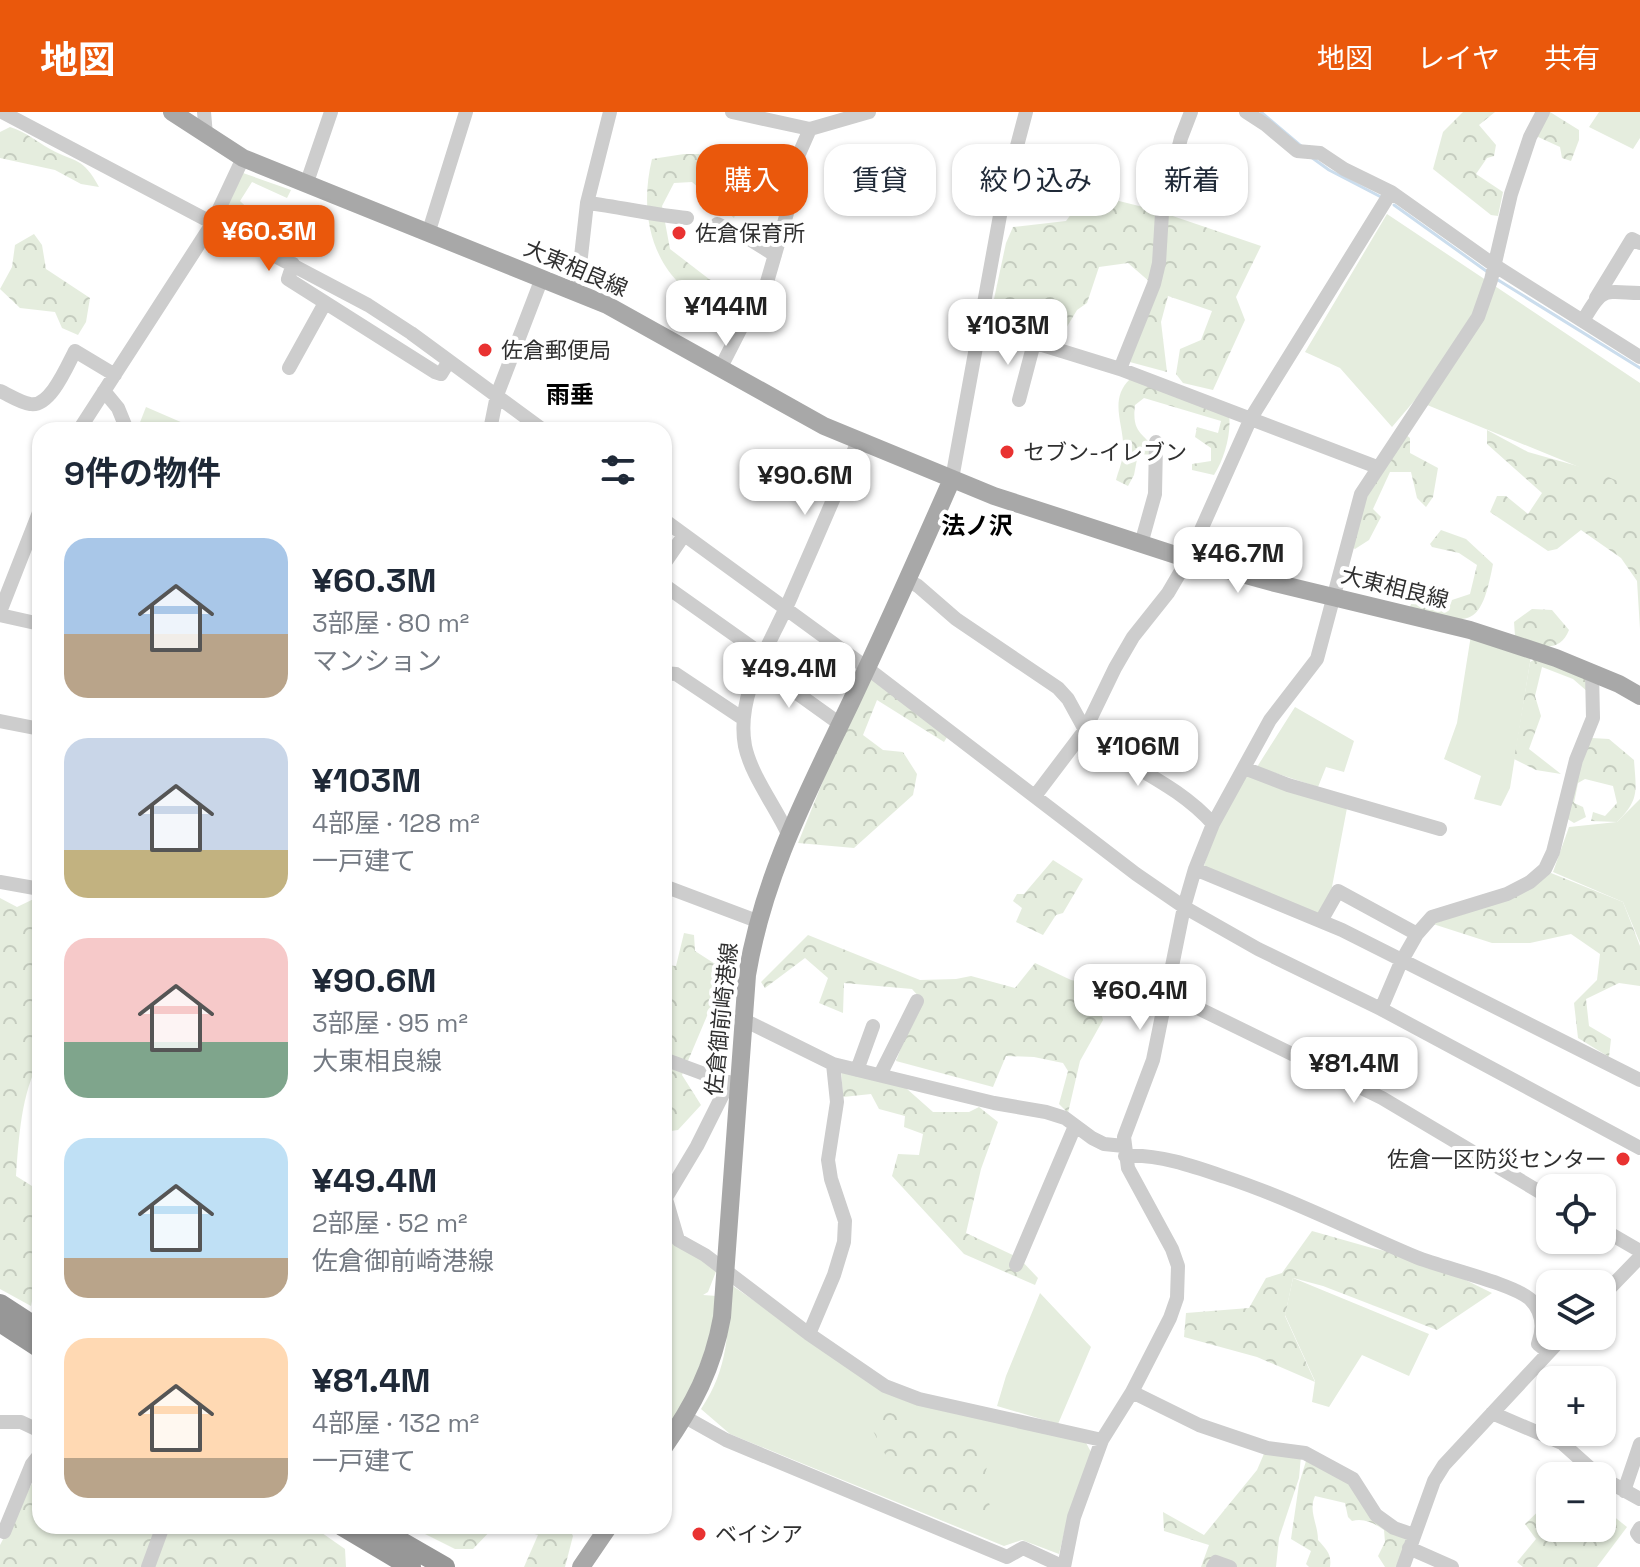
<!DOCTYPE html>
<html lang="ja">
<head>
<meta charset="utf-8">
<style>
	:root { --surface:#fff; --page:#f2f2f3; --text:#1f2937; --muted:#747a83; --accent:#ea580c }
	body { margin:0; font-family:"Space Grotesk","Noto Sans JP",sans-serif; background:var(--page); color:var(--text); height:100vh; display:flex; flex-direction:column; font-size:30px; white-space:nowrap }
	* { box-sizing:border-box; margin:0 }
	p { font-size:26px; color:var(--muted) }
	.icon { flex:none; width:44px; height:44px; fill:none; stroke:currentColor; stroke-width:2; stroke-linecap:round; stroke-linejoin:round }
	.map { position:relative; flex:1; overflow:hidden }
	.drawer { position:absolute; left:32px; top:310px; width:640px; height:1112px; display:flex; flex-direction:column; background:var(--surface); border-radius:24px; box-shadow:0 2px 6px #0004 }
	.drawer>* { flex:none }
	.banner { position:absolute; left:696px; top:32px; width:760px; height:72px; display:flex; gap:16px }
	.controls { position:absolute; left:1536px; top:1062px; display:grid; gap:16px }
	.controls a { display:grid; place-items:center; width:80px; height:80px; border-radius:16px; background:var(--surface); box-shadow:0 2px 6px #0004; font-size:40px }
	.price { position:absolute; translate:-50% -68px; padding:0 18px; border-radius:16px; background:#fff; color:#222; font-size:26px; line-height:52px; filter:drop-shadow(0 2px 4px #0008) }
	.price::after { content:''; position:absolute; left:50%; top:48px; width:24px; height:18px; margin-left:-12px; background:inherit; clip-path:polygon(0 0,100% 0,50% 100%) }
	.price.active { background:var(--accent); color:#fff }
	ul { padding:0; list-style:none }
	li { display:flex; align-items:center; gap:24px; height:200px; padding:0 32px }
	li span { display:grid; place-items:center; flex:none; width:224px; height:160px; border-radius:24px; color:#555 }
	li>.icon { margin-inline-start:auto }
	span .icon { width:96px; height:96px; fill:#fffc; stroke-width:1 }
	li b { font-size:34px }
	h2 { display:flex; justify-content:space-between; align-items:center; height:96px; padding:0 32px; font-size:34px }
	.tag { padding:0 28px; border-radius:24px; background:var(--surface); box-shadow:0 2px 6px #0004; font-size:28px; line-height:72px }
	.tag.active { background:var(--accent); color:#fff }
	header { display:flex; align-items:center; gap:48px; box-sizing:border-box; height:112px; padding:0 40px; background:var(--accent); color:#fff }
	header strong { font-size:38px }
	nav { display:flex; gap:44px; margin-inline-start:auto; font-size:28px }
	.map>svg:first-child { display:block }
</style>
</head>
<body>
<header>
<strong>地図</strong>
<nav><a>地図</a><a>レイヤ</a><a>共有</a></nav>
</header>
<div class="map">
<svg width="1640" height="1455" viewBox="0 0 1640 1455">
	<defs>
		<pattern id="forest-crowns" width="20" height="18" patternUnits="userSpaceOnUse" patternTransform="scale(2)"><rect width="20" height="18" fill="#e5edde"/><path d="M2 6a3 3 0 1 1 6 0M12 15a3 3 0 1 1 6 0" fill="none" stroke="#c5ccbf"/></pattern>
	</defs>
	<rect width="100%" height="100%" fill="#fff"/>
	<path fill="#e5edde" d="M1599 0H1640V26L1633 37 1589 15Z
		M243 61 291 78 287 86 252 70 240 89 278 126 276 135 220 105Z
		M1387 102 1640 271V380L1415 288 1392 315 1340 256 1305 240Z
		M1471 523 1531 544 1510 676 1501 694 1474 687 1481 664 1444 647 1457 611Z
		M1295 595 1354 629 1344 660 1326 655 1318 675 1257 655Z
		M1245 661 1347 696 1331 780 1319 802 1204 754 1215 717Z
		M1640 687V831L1623 790 1553 760 1569 715 1617 710Z
		M664 1131 676 1132 717 1157 708 1180 703 1183 717 1184 716 1207 690 1281 664 1320Z
		M1293 1166 1429 1222 1409 1264 1362 1243 1329 1295 1312 1290 1315 1269 1285 1203Z
		M730 1172 886 1280 1085 1329 1091 1340 1069 1401 1059 1442 1022 1428 1004 1434 730 1322 701 1297C729 1256 728 1219 730 1172Z
		M1040 1181 1091 1235 1058 1312 997 1294 1006 1264Z"/>
	<path fill="url(#forest-crowns)" d="M1463 0H1495L1479 13 1496 33 1494 44 1487 46 1476 62 1503 80 1498 104 1491 103 1433 57 1443 20Z
		M1550 0 1579 18V28L1571 49 1562 46 1560 35 1536 24Z
		M10 15C28 21 34 28 50 37 76 51 83 45 99 75L81 72 55 58 0 46V20Z
		M684 42H699L722 62 742 85 734 106 692 70 674 71 662 94 670 137 709 167 736 182 738 205C721 196 698 188 683 175 647 142 641 92 652 47Z
		M1087 81 1155 98 1261 134 1236 185 1245 208 1213 278 1183 271 1176 262 1180 237 1201 228 1212 199 1168 184 1161 210 1167 260 1126 249 1158 177 1128 151 1099 155 1087 191 1077 198 1059 228 1013 217 1019 196 994 187 1006 131 1013 115 1066 109Z
		M34 122 42 133 46 157 90 186 86 210 78 223 62 216 55 200 20 196 0 177 12 155 15 133Z
		M1130 267 1228 297C1233 317 1225 346 1214 363L1192 358V352L1211 349V336L1195 325 1197 315 1218 321 1221 309 1144 286 1135 293C1131 326 1147 319 1156 343L1138 342 1134 363 1128 374 1116 368C1118 360 1122 351 1123 342 1126 315 1107 289 1130 267Z
		M146 295 183 311 220 318H137Z
		M1487 318 1528 340 1595 359 1640 379V517L1637 469 1621 446 1581 418 1557 437 1548 439 1490 400 1497 384H1506L1528 402 1542 381 1487 332Z
		M1405 322 1410 326V341L1438 356 1433 385 1426 395 1417 386 1411 360H1390L1373 397 1381 405 1369 428 1355 437 1350 434 1364 385Z
		M1441 418 1466 427 1493 452C1480 521 1468 511 1409 497L1416 481 1427 493 1448 499 1452 488 1470 482 1477 453 1459 441 1432 435 1430 432Z
		M1532 497 1552 498 1569 518C1558 545 1535 532 1515 524L1514 510Z
		M1539 545 1586 564 1588 580 1573 567 1542 555 1535 584 1541 604 1529 637 1561 662 1536 658 1514 647 1530 550Z
		M873 563 949 622 944 630 877 588 863 623 883 638 903 640 917 662 913 683 854 736 798 731 827 659Z
		M1592 626 1609 627 1634 648C1636 679 1640 687 1617 710L1591 709 1593 700 1605 704 1617 691 1613 674 1585 667 1578 671 1574 691 1583 695 1586 705 1574 711 1566 706 1578 657Z
		M1053 748 1083 767 1063 801 1056 803 1043 823 1016 810 1022 796 1013 789 1017 782H1024Z
		M1551 761 1623 790 1640 834V874L1619 871 1586 887 1589 914 1611 927 1609 945 1578 926 1574 891 1597 868 1600 842 1571 822 1530 831H1492L1433 812 1525 778Z
		M40 784V947C21 983 19 1024 16 1064L40 1079V1158L38 1159 31 1194 0 1177V786L17 795Z
		M684 821 694 823 695 839 726 859 682 963 701 993 678 1018 664 1020V853L676 854Z
		M808 823 920 868 956 867 971 864 1015 876 1035 851 1071 868 1094 872 1103 908 1080 949 1068 1001 1059 992 1068 959 1063 951 1034 945 1006 944 993 975 896 949 920 886 912 877 844 871 843 901 819 891 828 866 805 846 765 876 761 870Z
		M841 957 898 969 933 1000H969L979 995 998 1010 981 1057 966 1121 1019 1146 1038 1166 1035 1173 964 1142 892 1064 898 1042 919 1043 923 1022 904 1015 905 1004 879 997 871 982 843 985Z
		M1312 1119 1372 1136 1425 1148 1492 1181 1437 1218 1323 1174 1293 1166 1285 1204 1315 1270 1257 1245 1184 1225 1186 1201 1249 1196 1266 1166 1282 1161Z
		M870 1293 933 1317 963 1318 993 1336 983 1368 991 1398 985 1402 946 1403 901 1373 868 1309Z
		M1266 1337 1301 1344 1299 1366 1279 1426 1276 1455H1201L1209 1433 1164 1419 1163 1400 1204 1423 1257 1358Z
		M1306 1349 1346 1364 1376 1403 1413 1424 1405 1455H1385L1378 1444 1385 1430 1384 1418C1374 1411 1364 1406 1352 1409L1348 1405 1345 1391 1315 1384C1308 1399 1318 1412 1318 1428 1326 1437 1332 1442 1330 1455H1309L1306 1452 1311 1439 1291 1427 1299 1372Z
		M40 1356V1414H312L345 1437 346 1455H0V1433Z
		M1550 1388V1416H1602V1395L1627 1415 1597 1455H1523L1517 1450 1536 1427 1525 1412Z
		M409 1414H495L473 1437H455Z
		M506 1414H568L573 1424 565 1455H524L538 1423Z"/>
	<g fill="none" stroke-linecap="round" stroke-linejoin="round">
		<path stroke="#cbdded" stroke-width="3" d="M1261 0 1301 34
			M1311 45 1329 58 1381 85
			M1394 93 1489 161
			M1498 168 1640 256"/>
		<path stroke="#cdcdcd" stroke-width="14" d="M2 0 368 193 411 221 543 318
			M204 0 206 23
			M732 0 810 17 869 0
			M1246 0 1266 13 1297 39 1320 41 1344 57 1391 80 1494 153 1640 245
			M306 73 331 0
			M587 91C621 95 653 103 687 106
			M717 112 746 125 775 143
			M428 122 466 0
			M293 152 288 167 435 260 441 262 449 249
			M577 180 587 91 610 0
			M1596 186 1632 127 1640 131
			M1583 209C1603 174 1603 180 1640 181
			M981 214 1120 257 1377 355
			M289 256 325 191
			M720 257 745 208 765 177 787 101 799 42 810 17
			M1120 257 1154 172 1159 151 1162 101 1181 26 1191 0
			M0 279C9 283 21 291 30 292 50 296 67 254 75 239L115 263
			M104 279 118 296 127 318
			M1019 288 1034 231
			M79 318 212 112 243 46
			M490 318 497 283 542 166
			M952 367 1003 87 1026 0
			M664 408 867 556 1136 762 1184 795 1258 837 1381 897 1640 1036
			M1141 432 1155 382 1156 330
			M664 452 684 423
			M907 468 918 474 956 507 1058 576 1068 587 1085 618
			M664 473 763 543
			M0 500 40 398
			M0 503 40 512
			M759 554 840 612
			M664 561 676 562 742 606
			M0 609 40 617
			M1083 621C1125 654 1177 671 1213 712
			M1244 656 1288 673 1440 717
			M1035 684 1085 618 1115 556 1133 525 1168 481 1188 447 1251 306 1391 80
			M788 722C775 694 751 663 745 634 735 580 773 529 793 480 815 430 837 379 858 329
			M1195 757 1342 818 1640 968
			M0 770 40 777
			M664 774 757 809
			M1321 809 1338 779 1417 822
			M1167 881 1382 986 1550 1086
			M1381 897 1401 850 1417 822 1432 805 1507 782 1530 770 1545 757 1553 740 1576 648 1593 606 1592 560
			M744 908 833 952 994 991 1046 1000 1065 1006 1092 1026 1104 1032 1124 1034
			M664 947 734 973
			M857 958 873 914
			M880 963 917 889
			M1125 1044C1159 1042 1193 1054 1225 1065 1291 1087 1352 1118 1416 1145 1443 1156 1511 1171 1530 1187 1543 1200 1544 1216 1538 1232L1548 1240
			M666 1087 678 1128 705 1143 809 1222 885 1274 919 1287 1102 1328
			M664 1089 697 1034 729 970
			M1602 1117 1640 1139
			M1016 1153 1075 1014
			M1602 1184 1640 1145
			M809 1222 834 1163 844 1130 845 1109 831 1067 828 1048 837 990 833 952
			M1132 1280 1199 1313 1267 1336 1305 1341 1353 1367 1376 1403 1394 1416 1414 1423
			M1492 1301 1562 1331 1599 1364
			M685 1305 726 1328 1007 1445 1023 1436 1064 1455
			M0 1310H21L40 1319
			M1602 1366 1640 1387
			M1624 1379 1640 1332
			M1640 1416 1637 1421 1640 1425
			M4 1420 32 1352 40 1342
			M1409 1436 1452 1455
			M148 1455 163 1414
			M1064 1455 1074 1405 1102 1328 1132 1280 1170 1206 1177 1186 1178 1154 1172 1137 1128 1056 1124 1025 1153 948 1184 795 1195 757 1213 712 1270 608 1317 547 1361 382 1478 205 1491 168 1511 82 1530 25 1543 0
			M1213 1455 1216 1450 1230 1455
			M1403 1455 1434 1369 1444 1353 1564 1224"/>
		<path stroke="#a8a8a8" stroke-width="18" d="M172 0 243 46 607 193 824 314 994 384 1188 447 1275 471 1470 518 1556 546 1619 572 1640 584
			M664 1335C693 1294 713 1256 722 1205L747 863C764 762 807 682 851 590 886 516 919 442 952 367
			M581 1455 609 1414"/>
		<path stroke="#979797" stroke-width="20" d="M0 1192 40 1218
			M0 1210 40 1236
			M342 1414 411 1455
			M374 1414 445 1455"/>
	</g>
	<g fill="#e93231" stroke="#fff" stroke-width="3">
		<circle cx="679" cy="121" r="8"/>
		<circle cx="485" cy="238" r="8"/>
		<circle cx="1007" cy="340" r="8"/>
		<circle cx="1623" cy="1047" r="8"/>
		<circle cx="699" cy="1422" r="8"/>
	</g>
	<g text-anchor="middle" dominant-baseline="central" stroke-width="8" stroke-linejoin="round" paint-order="stroke">
		<g font-size="22" fill="#303030" stroke="#fff" text-anchor="start">
			<text x="695" y="121">佐倉保育所</text>
			<text x="501" y="238">佐倉郵便局</text>
			<text x="1023" y="340">セブン-イレブン</text>
			<text x="1607" y="1047" text-anchor="end">佐倉一区防災センター</text>
			<text x="715" y="1422">ベイシア</text>
		</g>
		<g font-size="22" fill="#303030" stroke="#fff">
			<text transform="translate(576 156) rotate(23)">大東相良線</text>
			<text transform="translate(1395 475) rotate(14)">大東相良線</text>
			<text transform="translate(721 907) rotate(-84)">佐倉御前崎港線</text>
		</g>
		<g font-size="24" font-weight="bold" fill="#000" stroke="#fff">
			<text x="570" y="282">雨垂</text>
			<text x="977" y="413">法ノ沢</text>
		</g>
	</g>
</svg>
<div class="controls">
<a><svg class="icon" aria-label="locate" viewBox="0 0 24 24"><circle cx="12" cy="12" r="6"/><path d="M12 2v4M12 18v4M2 12h4M18 12h4"/></svg></a>
<a><svg class="icon" aria-label="layers" viewBox="0 0 24 24"><path d="M12 4l9 5-9 5-9-5zM3 14l9 5 9-5"/></svg></a>
<a>+</a>
<a>−</a>
</div>
<b class="price active" style="left:269px;top:161px">¥60.3M</b>
<b class="price" style="left:726px;top:236px">¥144M</b>
<b class="price" style="left:1008px;top:255px">¥103M</b>
<b class="price" style="left:805px;top:405px">¥90.6M</b>
<b class="price" style="left:1238px;top:483px">¥46.7M</b>
<b class="price" style="left:789px;top:598px">¥49.4M</b>
<b class="price" style="left:1138px;top:676px">¥106M</b>
<b class="price" style="left:1140px;top:920px">¥60.4M</b>
<b class="price" style="left:1354px;top:993px">¥81.4M</b>
<div class="banner">
<a class="tag active">購入</a>
<a class="tag">賃貸</a>
<a class="tag">絞り込み</a>
<a class="tag">新着</a>
</div>
<section class="drawer">
<h2>9件の物件<svg class="icon" aria-label="filters" viewBox="0 0 24 24"><path d="M4 7h16M4 17h16"/><circle cx="9" cy="7" r="2"/><circle cx="15" cy="17" r="2"/></svg></h2>
<ul>
<li><span style="background:linear-gradient(#a9c7e8 60%,#b9a48a 0)"><svg class="icon" aria-label="home" viewBox="0 0 24 24"><path d="M3 11l9-7 9 7M6 9v11h12V9"/></svg></span><div><b>¥60.3M</b><p>3部屋 · 80 m²</p><p>マンション</p></div></li>
<li><span style="background:linear-gradient(#c9d6e8 70%,#c2b280 0)"><svg class="icon" aria-label="home" viewBox="0 0 24 24"><path d="M3 11l9-7 9 7M6 9v11h12V9"/></svg></span><div><b>¥103M</b><p>4部屋 · 128 m²</p><p>一戸建て</p></div></li>
<li><span style="background:linear-gradient(#f6c9c9 65%,#7fa58c 0)"><svg class="icon" aria-label="home" viewBox="0 0 24 24"><path d="M3 11l9-7 9 7M6 9v11h12V9"/></svg></span><div><b>¥90.6M</b><p>3部屋 · 95 m²</p><p>大東相良線</p></div></li>
<li><span style="background:linear-gradient(#bfe0f5 75%,#b9a48a 0)"><svg class="icon" aria-label="home" viewBox="0 0 24 24"><path d="M3 11l9-7 9 7M6 9v11h12V9"/></svg></span><div><b>¥49.4M</b><p>2部屋 · 52 m²</p><p>佐倉御前崎港線</p></div></li>
<li><span style="background:linear-gradient(#ffd9b3 75%,#b9a48a 0)"><svg class="icon" aria-label="home" viewBox="0 0 24 24"><path d="M3 11l9-7 9 7M6 9v11h12V9"/></svg></span><div><b>¥81.4M</b><p>4部屋 · 132 m²</p><p>一戸建て</p></div></li>
</ul>
</section>
</div>
</body>
</html>
